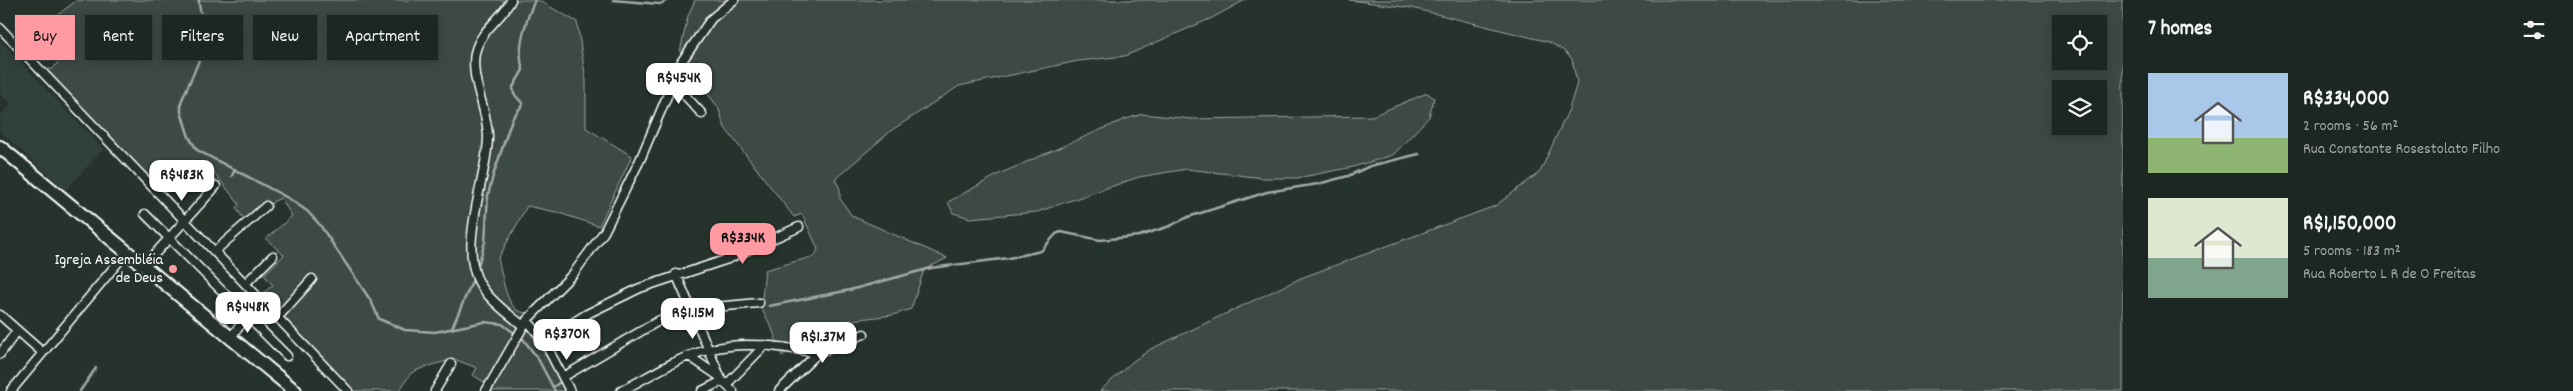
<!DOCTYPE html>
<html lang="en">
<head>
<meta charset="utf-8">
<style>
	:root { --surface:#1c2622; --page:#252e2a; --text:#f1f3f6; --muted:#a0a5a5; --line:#3a4340; --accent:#ff9aa2 }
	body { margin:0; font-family:Dekko,sans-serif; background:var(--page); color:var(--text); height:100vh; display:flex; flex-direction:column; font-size:19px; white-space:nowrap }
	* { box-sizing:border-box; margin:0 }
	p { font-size:16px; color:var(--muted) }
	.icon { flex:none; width:28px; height:28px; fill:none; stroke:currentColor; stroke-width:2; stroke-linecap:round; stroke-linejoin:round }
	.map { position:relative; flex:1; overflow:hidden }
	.sheet { display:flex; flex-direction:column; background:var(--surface); width:450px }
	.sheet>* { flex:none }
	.hud { position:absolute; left:15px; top:15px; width:475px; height:45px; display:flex; gap:10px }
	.buttons { position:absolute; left:2052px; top:15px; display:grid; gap:10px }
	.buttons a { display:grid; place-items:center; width:55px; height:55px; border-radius:0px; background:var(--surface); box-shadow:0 2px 12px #0003,0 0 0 1px var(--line); font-size:25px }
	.price { position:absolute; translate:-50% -42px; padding:0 11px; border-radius:10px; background:#fff; color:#222; font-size:16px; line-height:32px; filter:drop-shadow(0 1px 2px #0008) }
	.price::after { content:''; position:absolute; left:50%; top:30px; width:15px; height:11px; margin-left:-8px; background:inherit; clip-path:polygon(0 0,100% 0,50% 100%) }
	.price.on { background:var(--accent); color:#111 }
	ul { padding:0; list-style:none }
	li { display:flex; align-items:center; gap:15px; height:125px; padding:0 25px }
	li span { display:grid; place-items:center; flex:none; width:140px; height:100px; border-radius:0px; color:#555 }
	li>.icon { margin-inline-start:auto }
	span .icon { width:60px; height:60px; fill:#fffc; stroke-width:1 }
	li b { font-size:21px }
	h2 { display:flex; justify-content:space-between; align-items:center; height:60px; padding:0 25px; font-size:21px }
	.tag { padding:0 18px; border-radius:0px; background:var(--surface); box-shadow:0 2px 12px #0003,0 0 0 1px var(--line); font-size:18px; line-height:45px }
	.tag.on { background:var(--accent); color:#111 }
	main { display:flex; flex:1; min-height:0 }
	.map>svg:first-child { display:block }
</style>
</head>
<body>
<main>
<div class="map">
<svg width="2123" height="391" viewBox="0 0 2123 391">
	<rect width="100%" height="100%" fill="#26332d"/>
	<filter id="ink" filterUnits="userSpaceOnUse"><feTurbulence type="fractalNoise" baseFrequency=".02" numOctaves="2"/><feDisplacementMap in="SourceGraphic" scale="10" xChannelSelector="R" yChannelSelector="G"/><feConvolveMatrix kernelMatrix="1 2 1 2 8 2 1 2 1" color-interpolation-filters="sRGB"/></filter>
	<g filter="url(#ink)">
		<path fill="#333f3a" d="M0 40 103 149 66 190 0 132V116L11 104 0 94Z"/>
		<path fill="#3e4944" stroke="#9ea4a2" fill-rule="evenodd" d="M77 0H538L577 22 586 81V128L632 156 599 226 556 212 527 206 498 259C502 272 505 302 517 310 521 313 527 312 532 315L528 330 544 352H546L568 391H491L487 384 473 375 477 368 454 359 425 367 411 373 399 391H350L262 294 273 285 264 275 284 255 266 239 292 216 281 198 274 201 253 225 246 222 236 208 239 204 212 170 190 162 149 179 44 69H53L68 49 55 17Z
			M695 0H1245L1212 18 1125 56 1078 61 959 86 892 130 835 179 840 189V199L852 216 947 258 924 270 911 309 893 315 827 323 813 331 782 356 771 326 761 308 765 270 815 256 818 249 802 214 794 217 725 128 718 107 690 71 680 52 688 16Z
			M1349 0H2123V391H1100L1132 362 1151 349 1301 278 1495 206 1540 172 1569 109 1577 83 1572 59 1564 51 1549 42 1412 8ZM2061 24H2099V61H2061ZM2061 89H2099V126H2061Z
			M1427 93 1434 98 1429 117 1393 155 1353 167 1297 178H1263L1187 169 1139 177 1037 212 970 218 953 213 948 202 999 174 1123 120 1142 114 1192 119 1372 116Z"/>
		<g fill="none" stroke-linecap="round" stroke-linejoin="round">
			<path stroke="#a4a9a7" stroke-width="2.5" d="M199 0C198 15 209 26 208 40L181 102V112L189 137 197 150 288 198 307 211 320 225 371 301 379 319 405 330 435 332 484 322 502 324 524 340 538 359 555 391
				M613 0 660 4 668 0
				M232 176 235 169
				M477 269 485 242 488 195 493 176 512 119 523 104 514 94 513 87 523 70C516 49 526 20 535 0
				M769 306 850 290 931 268 1009 258 1041 251 1056 234 1061 232 1100 240 1139 236 1170 226 1188 217 1267 192 1318 184 1348 176 1370 166 1419 154
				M452 328 474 277
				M553 387 559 383
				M80 391 96 368"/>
			<defs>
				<path id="minor" d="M511 0C503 18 480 30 475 53 470 81 488 109 488 138 487 181 454 253 484 290 494 304 509 314 523 326
					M0 28 348 391
					M672 81 702 114
					M145 214 287 356
					M215 251 266 206
					M143 267 216 186
					M676 274 722 381 733 391
					M246 283 273 256
					M0 315 42 352
					M278 317 312 279
					M527 320 544 341 570 391
					M230 338 248 316
					M544 341 587 314 640 288 728 259 799 227
					M0 354 17 331
					M689 356 720 377
					M563 377 660 320C692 307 725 306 759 303
					M727 384 765 345
					M11 391 126 253
					M435 391 451 364
					M486 391 527 320 573 274 604 232 640 160 682 61 711 19 734 0
					M621 391C649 377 677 357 708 350 744 340 782 347 818 353
					M702 391 722 381
					M779 391 818 353 864 334"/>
				<path id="trunk" d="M0 147 295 391"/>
			</defs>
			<use href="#minor" stroke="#fff" stroke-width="11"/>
			<use href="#trunk" stroke="#fff" stroke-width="16"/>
			<use href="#minor" stroke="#26332d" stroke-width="8"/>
			<use href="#trunk" stroke="#26332d" stroke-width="12"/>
		</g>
	</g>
	<circle fill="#ff9aa2" stroke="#26332d" stroke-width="2" cx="173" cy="269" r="5"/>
	<g text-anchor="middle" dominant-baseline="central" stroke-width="4.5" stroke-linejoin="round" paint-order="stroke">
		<g font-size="16" fill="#fff" stroke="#26332d" text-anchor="end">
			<text x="163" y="260">Igreja Assembléia<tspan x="163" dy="18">de Deus</tspan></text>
		</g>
	</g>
</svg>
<div class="buttons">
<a><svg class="icon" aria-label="locate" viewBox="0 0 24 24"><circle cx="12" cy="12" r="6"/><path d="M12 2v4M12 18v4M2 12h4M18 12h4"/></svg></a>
<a><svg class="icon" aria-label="layers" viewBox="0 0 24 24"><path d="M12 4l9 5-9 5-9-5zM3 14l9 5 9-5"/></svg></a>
</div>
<b class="price" style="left:679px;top:105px">R$454K</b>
<b class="price" style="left:182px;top:202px">R$483K</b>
<b class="price on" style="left:743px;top:265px">R$334K</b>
<b class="price" style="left:248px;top:334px">R$448K</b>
<b class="price" style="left:693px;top:340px">R$1.15M</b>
<b class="price" style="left:567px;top:361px">R$370K</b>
<b class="price" style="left:823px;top:364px">R$1.37M</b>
<div class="hud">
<a class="tag on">Buy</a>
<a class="tag">Rent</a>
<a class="tag">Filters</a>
<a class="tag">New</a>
<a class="tag">Apartment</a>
</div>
</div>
<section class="sheet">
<h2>7 homes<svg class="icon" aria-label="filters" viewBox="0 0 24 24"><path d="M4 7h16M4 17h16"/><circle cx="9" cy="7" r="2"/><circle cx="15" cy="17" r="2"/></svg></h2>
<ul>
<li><span style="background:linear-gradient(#a9c7e8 65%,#8fb573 0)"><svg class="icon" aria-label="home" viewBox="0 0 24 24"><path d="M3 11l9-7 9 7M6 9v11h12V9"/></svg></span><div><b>R$334,000</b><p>2 rooms · 56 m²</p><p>Rua Constante Rosestolato Filho</p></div></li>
<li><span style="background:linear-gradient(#dfe7d0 60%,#7fa58c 0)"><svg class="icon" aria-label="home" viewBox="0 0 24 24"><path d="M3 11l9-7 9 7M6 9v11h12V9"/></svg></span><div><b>R$1,150,000</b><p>5 rooms · 183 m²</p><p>Rua Roberto L R de O Freitas</p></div></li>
</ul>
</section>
</main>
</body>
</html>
